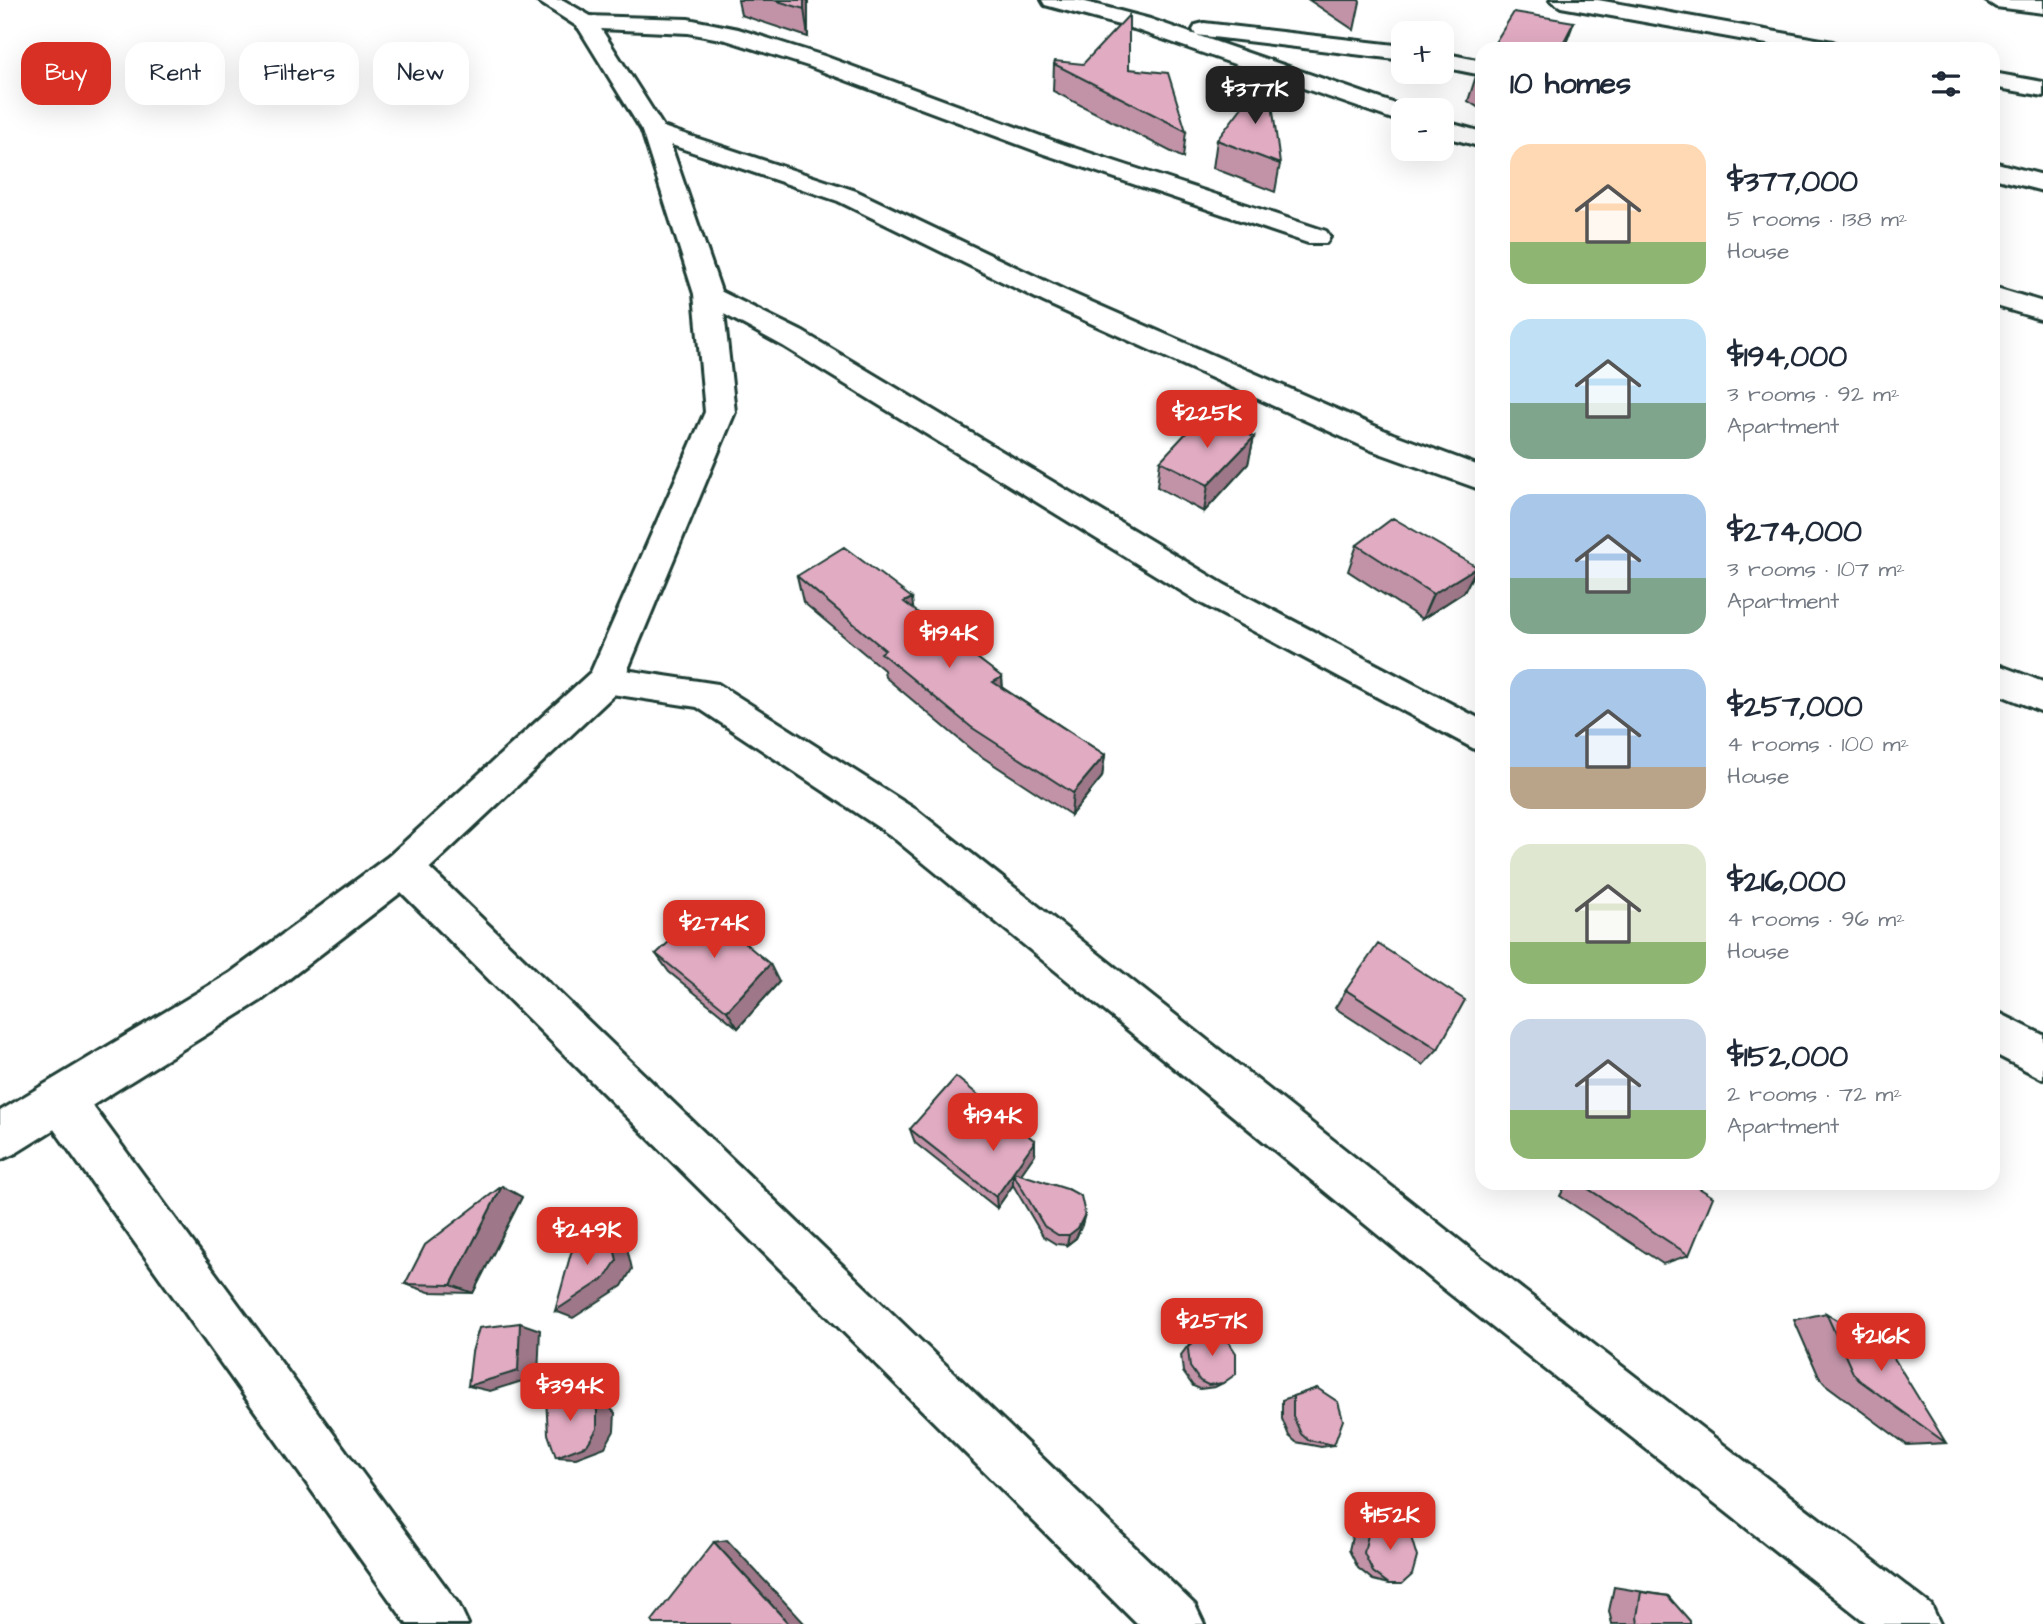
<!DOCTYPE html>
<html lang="en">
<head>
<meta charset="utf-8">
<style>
	:root { --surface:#fff; --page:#f6f6f7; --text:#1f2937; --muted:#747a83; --accent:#d93025 }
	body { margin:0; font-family:"Architects Daughter",sans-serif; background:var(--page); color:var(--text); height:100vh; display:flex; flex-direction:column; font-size:26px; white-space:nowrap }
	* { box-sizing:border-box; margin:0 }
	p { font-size:23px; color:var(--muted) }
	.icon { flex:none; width:38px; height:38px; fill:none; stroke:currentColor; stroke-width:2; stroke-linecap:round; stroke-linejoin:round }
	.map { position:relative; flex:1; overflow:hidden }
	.side { position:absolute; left:1475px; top:42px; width:525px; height:1148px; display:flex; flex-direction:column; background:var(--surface); border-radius:21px; box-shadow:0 7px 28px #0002 }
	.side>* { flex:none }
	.hud { position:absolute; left:21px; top:42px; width:665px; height:63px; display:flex; gap:14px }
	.buttons { position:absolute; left:1391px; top:21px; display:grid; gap:14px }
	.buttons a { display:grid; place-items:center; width:63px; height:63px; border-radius:14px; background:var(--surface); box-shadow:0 7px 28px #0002; font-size:35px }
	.price { position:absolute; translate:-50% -60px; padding:0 16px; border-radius:14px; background:var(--accent); color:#fff; font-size:23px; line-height:46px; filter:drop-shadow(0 2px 4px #0008) }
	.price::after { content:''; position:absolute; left:50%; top:42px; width:21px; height:16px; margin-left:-10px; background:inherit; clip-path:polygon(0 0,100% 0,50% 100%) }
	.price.on { background:#222; color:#fff }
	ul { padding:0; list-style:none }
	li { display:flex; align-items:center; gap:21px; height:175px; padding:0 35px }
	li span { display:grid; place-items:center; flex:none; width:196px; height:140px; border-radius:21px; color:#555 }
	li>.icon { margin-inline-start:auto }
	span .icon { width:84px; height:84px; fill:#fffc; stroke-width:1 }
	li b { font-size:30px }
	h2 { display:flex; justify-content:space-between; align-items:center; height:84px; padding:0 35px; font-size:30px }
	.tag { padding:0 24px; border-radius:21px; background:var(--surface); box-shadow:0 7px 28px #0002; font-size:24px; line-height:63px }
	.tag.on { background:var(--accent); color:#fff }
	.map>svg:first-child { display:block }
</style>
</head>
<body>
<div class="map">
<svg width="2043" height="1624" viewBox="0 0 2043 1624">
	<rect width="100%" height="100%" fill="#fff"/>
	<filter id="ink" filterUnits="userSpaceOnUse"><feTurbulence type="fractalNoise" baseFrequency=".0143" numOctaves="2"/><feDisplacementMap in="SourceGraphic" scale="14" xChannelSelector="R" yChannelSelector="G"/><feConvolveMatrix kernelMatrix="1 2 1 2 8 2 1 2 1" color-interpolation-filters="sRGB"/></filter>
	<g filter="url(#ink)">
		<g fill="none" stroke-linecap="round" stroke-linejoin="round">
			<defs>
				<path id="street" d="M1042 0H1078L1150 19 1413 110H1404V122L1395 120 1134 29 1045 5Z
					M1550 0H1598L1833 42 1844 49H1795L1561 7Z
					M1985 0H2043V13L1996 7Z
					M586 16 688 19 738 29 824 56 1062 144 1326 231 1330 237 1326 243H1308L1044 154 808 66 726 40 688 33 578 28 575 23Z
					M1204 23 1404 46V60L1196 35 1193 30 1196 25Z
					M1442 53 1482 61V75L1442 67Z
					M1993 73 2043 82V96L1993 87Z
					M1442 121 1482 132V147L1442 136Z
					M654 124 856 191 1064 290 1393 434 1482 467V490L1371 450 1044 302 838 201 645 136 642 131 645 126Z
					M1993 162 2043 175V191L1993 178Z
					M708 285 803 332 1225 585 1482 720V753L1201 603 783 346 698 300 694 294 698 288Z
					M1993 287 2043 302V320L1993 305Z
					M1993 663 2043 682V712L1993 692Z
					M605 667 718 684 918 811 1483 1259 1931 1605 1940 1624H1868L1449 1293 890 835 697 707 592 691 587 681 592 671Z
					M403 851 417 856 1195 1605 1204 1624H1137L389 880 383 868 389 856Z
					M1993 1010 2043 1035V1079L1993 1053Z
					M62 1080 78 1086 459 1605 468 1624H407L46 1118 40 1102 46 1086Z"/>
				<path id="secondary" d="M536 0H563L594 18 666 131 722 294 735 412 623 681 618 691 417 880 260 1001 16 1153 0 1160V1111L230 973 389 856 591 672 705 412 694 294 642 131 578 27Z"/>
			</defs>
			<use href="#street" stroke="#1f3d34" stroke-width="6"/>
			<use href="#secondary" stroke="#1f3d34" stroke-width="6"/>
			<use href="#street" fill="#fff" fill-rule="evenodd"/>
			<use href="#secondary" fill="#fff" fill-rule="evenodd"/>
		</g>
		<path fill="#c293a7" stroke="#1f3d34" stroke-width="2" d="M738 0H808V37L741 15Z
			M1309 0H1359L1360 2 1354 30Z
			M1054 64 1129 69 1186 131 1183 158 1053 91Z
			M1482 64V110L1468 101 1477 73Z
			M1217 140 1280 164 1275 192 1213 168Z
			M1254 437 1248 464 1204 512 1157 487 1160 461Z
			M1357 545 1477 567 1464 592 1422 619 1348 571Z
			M797 576 913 610 1002 677 1003 688 1105 755 1102 777 1071 815 973 751 885 677 884 670 803 602Z
			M656 954 779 982 738 1028 669 972Z
			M1346 990 1438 1049 1423 1065 1335 1008Z
			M910 1129 1035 1154 1021 1174 1082 1225 1076 1238 1067 1245 1056 1244 1043 1236 1013 1185 997 1208 915 1143Z
			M1567 1183H1691L1689 1255 1663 1264 1560 1196Z
			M522 1197 473 1293 429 1292 405 1284Z
			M1826 1313 1946 1443 1907 1445 1825 1384 1819 1377 1794 1320Z
			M1203 1329 1223 1383 1215 1387 1200 1389 1193 1386 1183 1372 1181 1355 1196 1335Z
			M1317 1388 1334 1445 1321 1447 1296 1442 1289 1436 1282 1419V1400Z
			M1357 1515 1372 1516 1389 1584 1373 1580 1358 1568 1349 1550Z
			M1614 1587 1668 1596 1690 1624H1612L1609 1611Z"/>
		<path fill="#9e7888" stroke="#1f3d34" stroke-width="2" d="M804 0H808V37L804 9Z
			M1574 22 1564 49H1560Z
			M1254 437 1248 464 1204 512 1208 485Z
			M1477 567 1464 592 1422 619 1433 594Z
			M912 598 915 623 904 602Z
			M1002 677 1003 701 993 682Z
			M1105 755 1102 777 1071 815 1073 793Z
			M770 964 779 982 738 1028 727 1011Z
			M1035 1141V1154L1017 1180 1013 1172Z
			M1013 1173V1185L997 1208 996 1197Z
			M502 1186 522 1197 473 1293 451 1285Z
			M1085 1214 1082 1225 1076 1238 1067 1245 1069 1235Z
			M609 1229 625 1239 632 1269 622 1286 573 1318 555 1311Z
			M520 1323 540 1330 538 1376 490 1391 468 1386Z
			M583 1395 601 1399 615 1413 614 1431 605 1447 576 1458 556 1457Z
			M727 1540 805 1624H789L714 1542Z"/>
		<path fill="#e1abc2" stroke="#1f3d34" stroke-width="2" d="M774 0H804V9Z
			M1514 12 1574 22 1560 49H1491Z
			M1129 15V69L1168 73 1186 131 1054 64 1055 61 1083 64Z
			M1482 64V76L1477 73Z
			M1268 73 1280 164 1217 140Z
			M1203 415 1254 437 1208 485 1160 461Z
			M1393 518 1477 567 1433 594 1357 545Z
			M844 547 912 598 904 602 1002 677 993 682 1105 755 1073 793 971 727 881 653 885 650 797 576Z
			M704 909 770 964 727 1011 656 954Z
			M1378 944 1465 1000 1438 1049 1346 990Z
			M956 1077 1035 1141 1013 1172 1070 1190 1081 1196 1085 1214 1078 1228 1069 1235H1058L1044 1226 1013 1173 996 1197 910 1129Z
			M1582 1183H1691L1713 1197 1689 1255 1581 1184Z
			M502 1186 451 1285 405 1284 425 1245Z
			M609 1229 617 1260 605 1278 555 1311 571 1253 576 1246Z
			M1826 1313 1889 1350 1946 1443 1859 1380 1853 1373Z
			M520 1323 518 1371 468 1386 472 1352 479 1328Z
			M1203 1329 1226 1338 1236 1353V1374L1223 1383 1208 1385 1200 1381 1190 1367 1188 1349Z
			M1317 1388 1338 1402 1343 1420 1334 1445 1308 1440 1301 1434 1293 1416V1396Z
			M583 1395 597 1410V1429L587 1445 556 1457 548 1434 546 1398Z
			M1372 1516 1396 1524 1411 1537 1417 1557 1412 1575 1402 1584H1389L1373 1572 1364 1553Z
			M714 1542 789 1624H654L652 1621Z
			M1641 1592 1668 1596 1690 1621V1624H1638L1637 1617Z"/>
	</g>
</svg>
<div class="buttons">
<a>+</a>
<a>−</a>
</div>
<b class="price on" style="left:1255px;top:126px">$377K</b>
<b class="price" style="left:1207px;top:450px">$225K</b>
<b class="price" style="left:949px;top:670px">$194K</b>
<b class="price" style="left:714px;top:960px">$274K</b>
<b class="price" style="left:993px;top:1153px">$194K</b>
<b class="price" style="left:587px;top:1267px">$249K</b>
<b class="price" style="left:1212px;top:1358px">$257K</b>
<b class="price" style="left:1881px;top:1373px">$216K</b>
<b class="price" style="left:570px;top:1423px">$394K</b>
<b class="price" style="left:1390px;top:1552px">$152K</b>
<div class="hud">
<a class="tag on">Buy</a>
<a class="tag">Rent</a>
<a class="tag">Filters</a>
<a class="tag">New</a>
</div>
<section class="side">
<h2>10 homes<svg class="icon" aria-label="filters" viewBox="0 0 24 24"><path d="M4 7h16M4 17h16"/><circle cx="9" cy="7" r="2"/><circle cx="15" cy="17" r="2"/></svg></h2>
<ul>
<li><span style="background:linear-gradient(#ffd9b3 70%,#8fb573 0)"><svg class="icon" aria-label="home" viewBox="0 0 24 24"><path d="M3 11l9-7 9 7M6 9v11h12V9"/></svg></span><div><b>$377,000</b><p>5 rooms · 138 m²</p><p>House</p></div></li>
<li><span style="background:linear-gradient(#bfe0f5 60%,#7fa58c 0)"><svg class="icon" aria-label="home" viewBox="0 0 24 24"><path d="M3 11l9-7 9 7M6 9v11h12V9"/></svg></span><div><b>$194,000</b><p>3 rooms · 92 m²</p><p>Apartment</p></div></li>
<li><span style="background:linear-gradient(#a9c7e8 60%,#7fa58c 0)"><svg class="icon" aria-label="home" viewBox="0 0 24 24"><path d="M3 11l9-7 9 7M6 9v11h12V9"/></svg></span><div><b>$274,000</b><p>3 rooms · 107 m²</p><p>Apartment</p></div></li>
<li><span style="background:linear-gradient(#a9c7e8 70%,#b9a48a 0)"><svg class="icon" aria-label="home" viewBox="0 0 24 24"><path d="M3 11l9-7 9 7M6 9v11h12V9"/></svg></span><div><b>$257,000</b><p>4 rooms · 100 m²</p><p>House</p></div></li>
<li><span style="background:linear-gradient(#dfe7d0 70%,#8fb573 0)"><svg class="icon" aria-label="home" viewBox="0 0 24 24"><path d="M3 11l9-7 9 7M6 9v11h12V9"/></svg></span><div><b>$216,000</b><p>4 rooms · 96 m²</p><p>House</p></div></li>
<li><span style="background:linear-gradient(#c9d6e8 65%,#8fb573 0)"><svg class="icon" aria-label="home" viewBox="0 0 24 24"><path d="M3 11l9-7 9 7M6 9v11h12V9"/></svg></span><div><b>$152,000</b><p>2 rooms · 72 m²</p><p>Apartment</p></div></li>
</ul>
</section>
</div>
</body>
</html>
